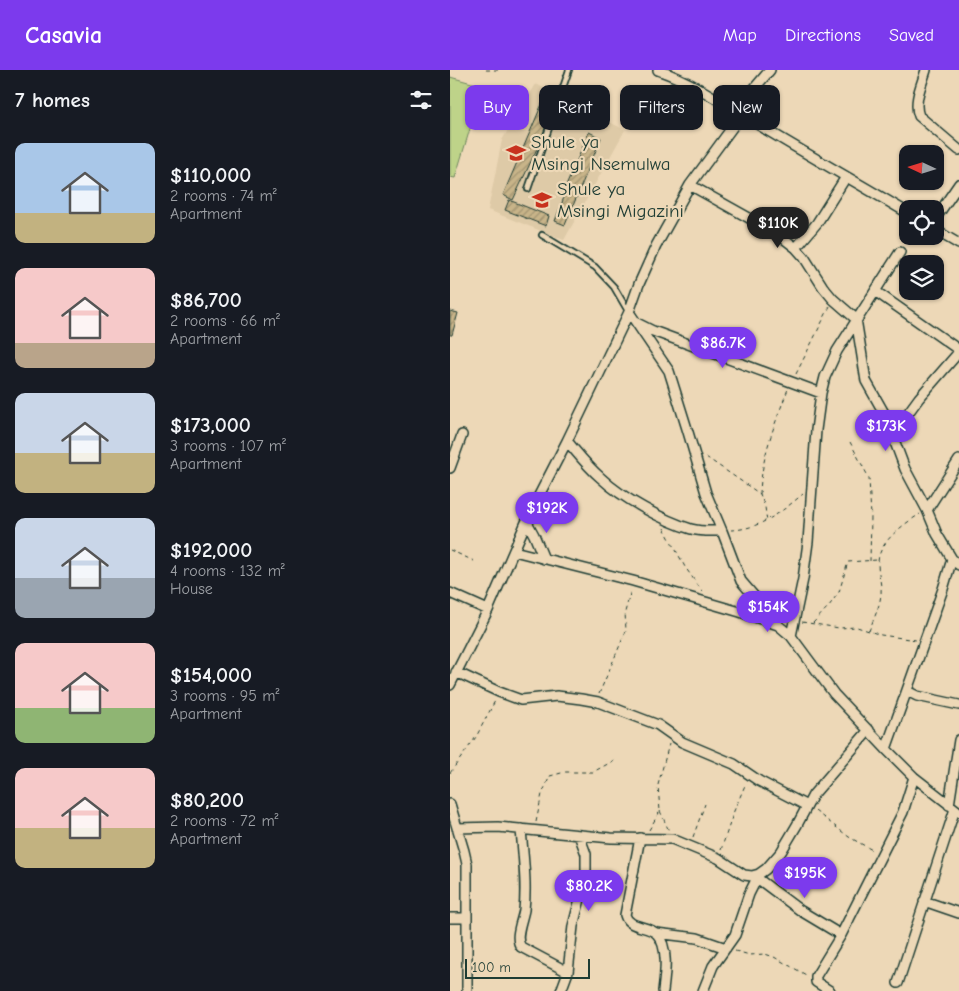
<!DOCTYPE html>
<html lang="en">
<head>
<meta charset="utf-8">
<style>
	:root { --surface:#171b24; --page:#20242c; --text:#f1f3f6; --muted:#9ea1a6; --accent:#7c3aed }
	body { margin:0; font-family:"Comic Neue",sans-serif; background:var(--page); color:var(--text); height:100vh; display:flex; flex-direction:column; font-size:19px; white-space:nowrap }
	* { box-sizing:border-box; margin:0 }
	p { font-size:16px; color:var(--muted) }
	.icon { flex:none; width:28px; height:28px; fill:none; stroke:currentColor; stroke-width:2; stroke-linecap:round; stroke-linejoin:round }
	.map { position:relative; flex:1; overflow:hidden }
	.sheet { display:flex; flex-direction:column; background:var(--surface); width:450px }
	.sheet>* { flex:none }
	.banner { position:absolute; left:15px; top:15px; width:419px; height:45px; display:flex; gap:10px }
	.needle { width:32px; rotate:274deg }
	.tools { position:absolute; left:449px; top:75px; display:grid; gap:10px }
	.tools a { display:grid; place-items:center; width:45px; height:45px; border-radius:10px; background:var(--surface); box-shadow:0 1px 4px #0004; font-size:25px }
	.scale { position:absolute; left:15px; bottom:12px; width:125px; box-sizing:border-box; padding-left:5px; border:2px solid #1f3d34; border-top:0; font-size:14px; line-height:18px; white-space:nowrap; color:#1f3d34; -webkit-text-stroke:4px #edd8b7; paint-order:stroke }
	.price { position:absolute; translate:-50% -42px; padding:0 11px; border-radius:18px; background:var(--accent); color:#fff; font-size:16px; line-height:32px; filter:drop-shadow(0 1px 2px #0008) }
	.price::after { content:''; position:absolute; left:50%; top:30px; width:15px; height:11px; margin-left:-8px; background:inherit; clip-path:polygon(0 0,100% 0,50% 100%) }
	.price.active { background:#222; color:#fff }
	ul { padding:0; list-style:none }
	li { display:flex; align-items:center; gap:15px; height:125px; padding:0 15px }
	li span { display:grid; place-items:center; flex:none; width:140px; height:100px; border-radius:10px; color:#555 }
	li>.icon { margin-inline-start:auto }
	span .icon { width:60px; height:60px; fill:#fffc; stroke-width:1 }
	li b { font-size:21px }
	h2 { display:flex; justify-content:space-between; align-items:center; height:60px; padding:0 15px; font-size:21px }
	.tag { padding:0 18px; border-radius:10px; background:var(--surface); box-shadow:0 1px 4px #0004; font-size:18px; line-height:45px }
	.tag.active { background:var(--accent); color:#fff }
	header { display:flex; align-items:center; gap:30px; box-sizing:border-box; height:70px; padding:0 25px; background:var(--accent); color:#fff }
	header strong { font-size:24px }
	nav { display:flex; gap:28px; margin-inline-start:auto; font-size:18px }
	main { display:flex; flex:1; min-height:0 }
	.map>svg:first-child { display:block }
</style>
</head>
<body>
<header>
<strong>Casavia</strong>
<nav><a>Map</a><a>Directions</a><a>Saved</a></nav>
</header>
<main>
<section class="sheet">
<h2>7 homes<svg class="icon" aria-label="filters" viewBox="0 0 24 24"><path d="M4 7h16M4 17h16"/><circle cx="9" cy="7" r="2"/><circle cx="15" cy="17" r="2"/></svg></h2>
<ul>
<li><span style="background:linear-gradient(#a9c7e8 70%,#c2b280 0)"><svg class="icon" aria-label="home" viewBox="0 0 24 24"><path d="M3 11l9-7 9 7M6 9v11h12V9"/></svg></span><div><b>$110,000</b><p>2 rooms · 74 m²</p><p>Apartment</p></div></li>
<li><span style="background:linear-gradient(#f6c9c9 75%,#b9a48a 0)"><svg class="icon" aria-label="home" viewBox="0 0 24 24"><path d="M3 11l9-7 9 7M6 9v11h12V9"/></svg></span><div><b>$86,700</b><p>2 rooms · 66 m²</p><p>Apartment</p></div></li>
<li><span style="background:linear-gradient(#c9d6e8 60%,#c2b280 0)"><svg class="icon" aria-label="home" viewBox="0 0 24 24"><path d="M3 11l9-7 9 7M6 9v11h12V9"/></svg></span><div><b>$173,000</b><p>3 rooms · 107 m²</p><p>Apartment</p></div></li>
<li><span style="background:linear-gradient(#c9d6e8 60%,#9aa5b1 0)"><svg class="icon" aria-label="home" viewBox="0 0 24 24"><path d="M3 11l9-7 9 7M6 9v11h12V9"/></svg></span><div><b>$192,000</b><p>4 rooms · 132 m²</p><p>House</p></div></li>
<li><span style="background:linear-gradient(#f6c9c9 65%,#8fb573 0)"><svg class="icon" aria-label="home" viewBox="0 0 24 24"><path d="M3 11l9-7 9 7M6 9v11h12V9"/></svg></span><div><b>$154,000</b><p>3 rooms · 95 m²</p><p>Apartment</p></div></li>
<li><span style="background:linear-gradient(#f6c9c9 60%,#c2b280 0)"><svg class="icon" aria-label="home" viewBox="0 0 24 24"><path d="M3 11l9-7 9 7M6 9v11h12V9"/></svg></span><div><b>$80,200</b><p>2 rooms · 72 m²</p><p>Apartment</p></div></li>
</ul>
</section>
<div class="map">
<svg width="509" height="921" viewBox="0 0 509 921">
	<defs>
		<pattern id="building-hatch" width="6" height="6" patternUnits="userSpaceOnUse" patternTransform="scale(1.25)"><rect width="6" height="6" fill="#c8b489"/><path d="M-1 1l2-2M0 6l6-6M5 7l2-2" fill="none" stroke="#a29471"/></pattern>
	</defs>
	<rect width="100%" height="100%" fill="#edd8b7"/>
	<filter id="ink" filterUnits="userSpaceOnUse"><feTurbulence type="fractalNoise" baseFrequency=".02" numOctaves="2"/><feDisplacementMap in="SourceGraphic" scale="10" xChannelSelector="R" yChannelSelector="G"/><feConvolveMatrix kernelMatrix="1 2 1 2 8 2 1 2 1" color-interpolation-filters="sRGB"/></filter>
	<g filter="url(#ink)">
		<path fill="#decaa7" d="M86 14 175 60 114 170 38 140 52 70Z"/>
		<path fill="#bed389" stroke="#6e885e" d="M0 7 33 16 5 108 0 107Z"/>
		<path fill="url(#building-hatch)" stroke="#1f3d34" d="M95 27 104 31 91 70 63 130 53 125Z
			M139 62 151 68 115 155 105 151 116 122 114 121Z
			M59 130 99 146 96 156 55 140Z
			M0 241 8 243 2 265H0Z"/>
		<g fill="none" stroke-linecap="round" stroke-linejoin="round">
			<defs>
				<path id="lane" d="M78 119 119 0
					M92 165 145 197 164 217 178 241"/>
				<path id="street" d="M208 0C250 15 284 41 322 63 367 90 413 116 458 143
					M476 0C472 14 463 32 469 46L509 80
					M286 40 320 0
					M240 115 328 164 346 178 354 187 373 217 383 229 406 249 416 311 434 343 455 399 477 440 487 464 502 489 509 495
					M485 149 509 114
					M485 160 509 174
					M346 178 367 153 396 107
					M425 221 509 280
					M179 242 219 301 238 362 256 423 272 461 291 511 328 554
					M187 253 203 261 371 323
					M442 365 469 328 509 282
					M117 371C128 384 138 397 151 408 172 428 214 451 241 459 252 462 262 461 272 461
					M0 398 12 365
					M477 440 509 390
					M77 452 84 465 94 489
					M64 481 183 511 290 542 328 555 341 566 384 624 436 679 464 707 509 742
					M0 523 38 540
					M341 566 353 509 358 472 366 360 371 323 375 307 387 281 450 182
					M6 602 49 622 71 630 107 626 131 629 148 632 195 650 208 655 232 672 284 694 309 711 357 736
					M0 615 38 540 81 441 117 371 179 242 189 214 206 176 240 115 292 44
					M457 621 467 626 509 635
					M436 679 493 519 502 489
					M0 734 14 781 17 794V921
					M499 735 509 670
					M7 758 48 757 161 768 222 769 268 788 294 805 302 806 309 804 316 799 331 782 347 755 363 725 419 660
					M71 759C73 786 77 813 74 840 72 851 64 868 71 877L118 902
					M190 768 175 845C179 859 198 855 207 864 219 877 215 905 213 921
					M307 808 351 841 391 865
					M474 831 509 843
					M0 848H17
					M206 863 247 868 276 878
					M448 913 505 739
					M111 921 118 902 123 856 136 806V784L129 765
					M253 921 263 896 285 865 299 824 309 804
					M380 921 366 912V906L391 865 453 742 464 707"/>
			</defs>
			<use href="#lane" stroke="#1f3d34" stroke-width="8"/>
			<use href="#street" stroke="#1f3d34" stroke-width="12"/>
			<path stroke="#1f3d34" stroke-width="1" stroke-dasharray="4 4" stroke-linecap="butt" d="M36 0H50
				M346 304 380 236
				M400 372 419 408 421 447 420 491
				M256 387 310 424 315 437 317 452
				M310 424C311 388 325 353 338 319
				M214 458 235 497 252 521
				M281 460C311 459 331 442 353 424
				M0 480 24 491
				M352 552 389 558 407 557 431 565 466 570
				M363 553 379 536 389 522 398 492 427 490
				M419 561C423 550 430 537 431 524 432 514 428 504 428 493 428 472 454 454 470 444
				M149 624 176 561 175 542 181 520
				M0 703 26 667 46 629
				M210 741 219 761
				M365 741 399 767 424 781
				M86 752 92 724 100 706 115 702H143L165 690
				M199 760 210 741 208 715 219 674
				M243 767 255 734
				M271 780 284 741 296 713
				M285 881 300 885 315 884 324 887 358 906"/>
			<use href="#lane" stroke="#edd8b7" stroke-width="4.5"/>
			<use href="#street" stroke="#edd8b7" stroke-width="9"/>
		</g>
	</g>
	<defs>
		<symbol id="school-bare" viewBox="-9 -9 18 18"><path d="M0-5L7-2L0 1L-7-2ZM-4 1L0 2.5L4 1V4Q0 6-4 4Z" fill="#c8321e" stroke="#edd8b7" stroke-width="2.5" paint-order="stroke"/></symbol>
	</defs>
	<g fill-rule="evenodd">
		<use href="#school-bare" x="52" y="69" width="28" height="28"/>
		<use href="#school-bare" x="78" y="116" width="28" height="28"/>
	</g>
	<g text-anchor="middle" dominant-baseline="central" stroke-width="4.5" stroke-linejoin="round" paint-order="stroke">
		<g font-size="19" fill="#1f3d34" stroke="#edd8b7" text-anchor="start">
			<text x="81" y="72">Shule ya<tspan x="81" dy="22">Msingi Nsemulwa</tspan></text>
			<text x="107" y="119">Shule ya<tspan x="107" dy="22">Msingi Migazini</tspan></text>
		</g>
	</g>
</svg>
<div class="tools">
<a><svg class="needle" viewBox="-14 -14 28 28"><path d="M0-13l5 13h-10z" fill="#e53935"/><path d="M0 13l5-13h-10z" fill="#9ea1a6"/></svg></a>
<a><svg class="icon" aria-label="locate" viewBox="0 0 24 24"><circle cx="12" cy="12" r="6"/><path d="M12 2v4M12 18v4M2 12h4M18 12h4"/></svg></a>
<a><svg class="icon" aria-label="layers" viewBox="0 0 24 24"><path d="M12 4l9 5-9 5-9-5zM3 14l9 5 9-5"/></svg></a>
</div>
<div class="scale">100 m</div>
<b class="price active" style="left:328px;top:179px">$110K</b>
<b class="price" style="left:273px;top:299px">$86.7K</b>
<b class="price" style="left:436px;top:382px">$173K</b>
<b class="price" style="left:97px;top:464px">$192K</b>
<b class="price" style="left:318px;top:563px">$154K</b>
<b class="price" style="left:355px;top:829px">$195K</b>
<b class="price" style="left:139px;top:842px">$80.2K</b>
<div class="banner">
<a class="tag active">Buy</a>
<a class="tag">Rent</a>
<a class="tag">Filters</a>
<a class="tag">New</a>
</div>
</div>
</main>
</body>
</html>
